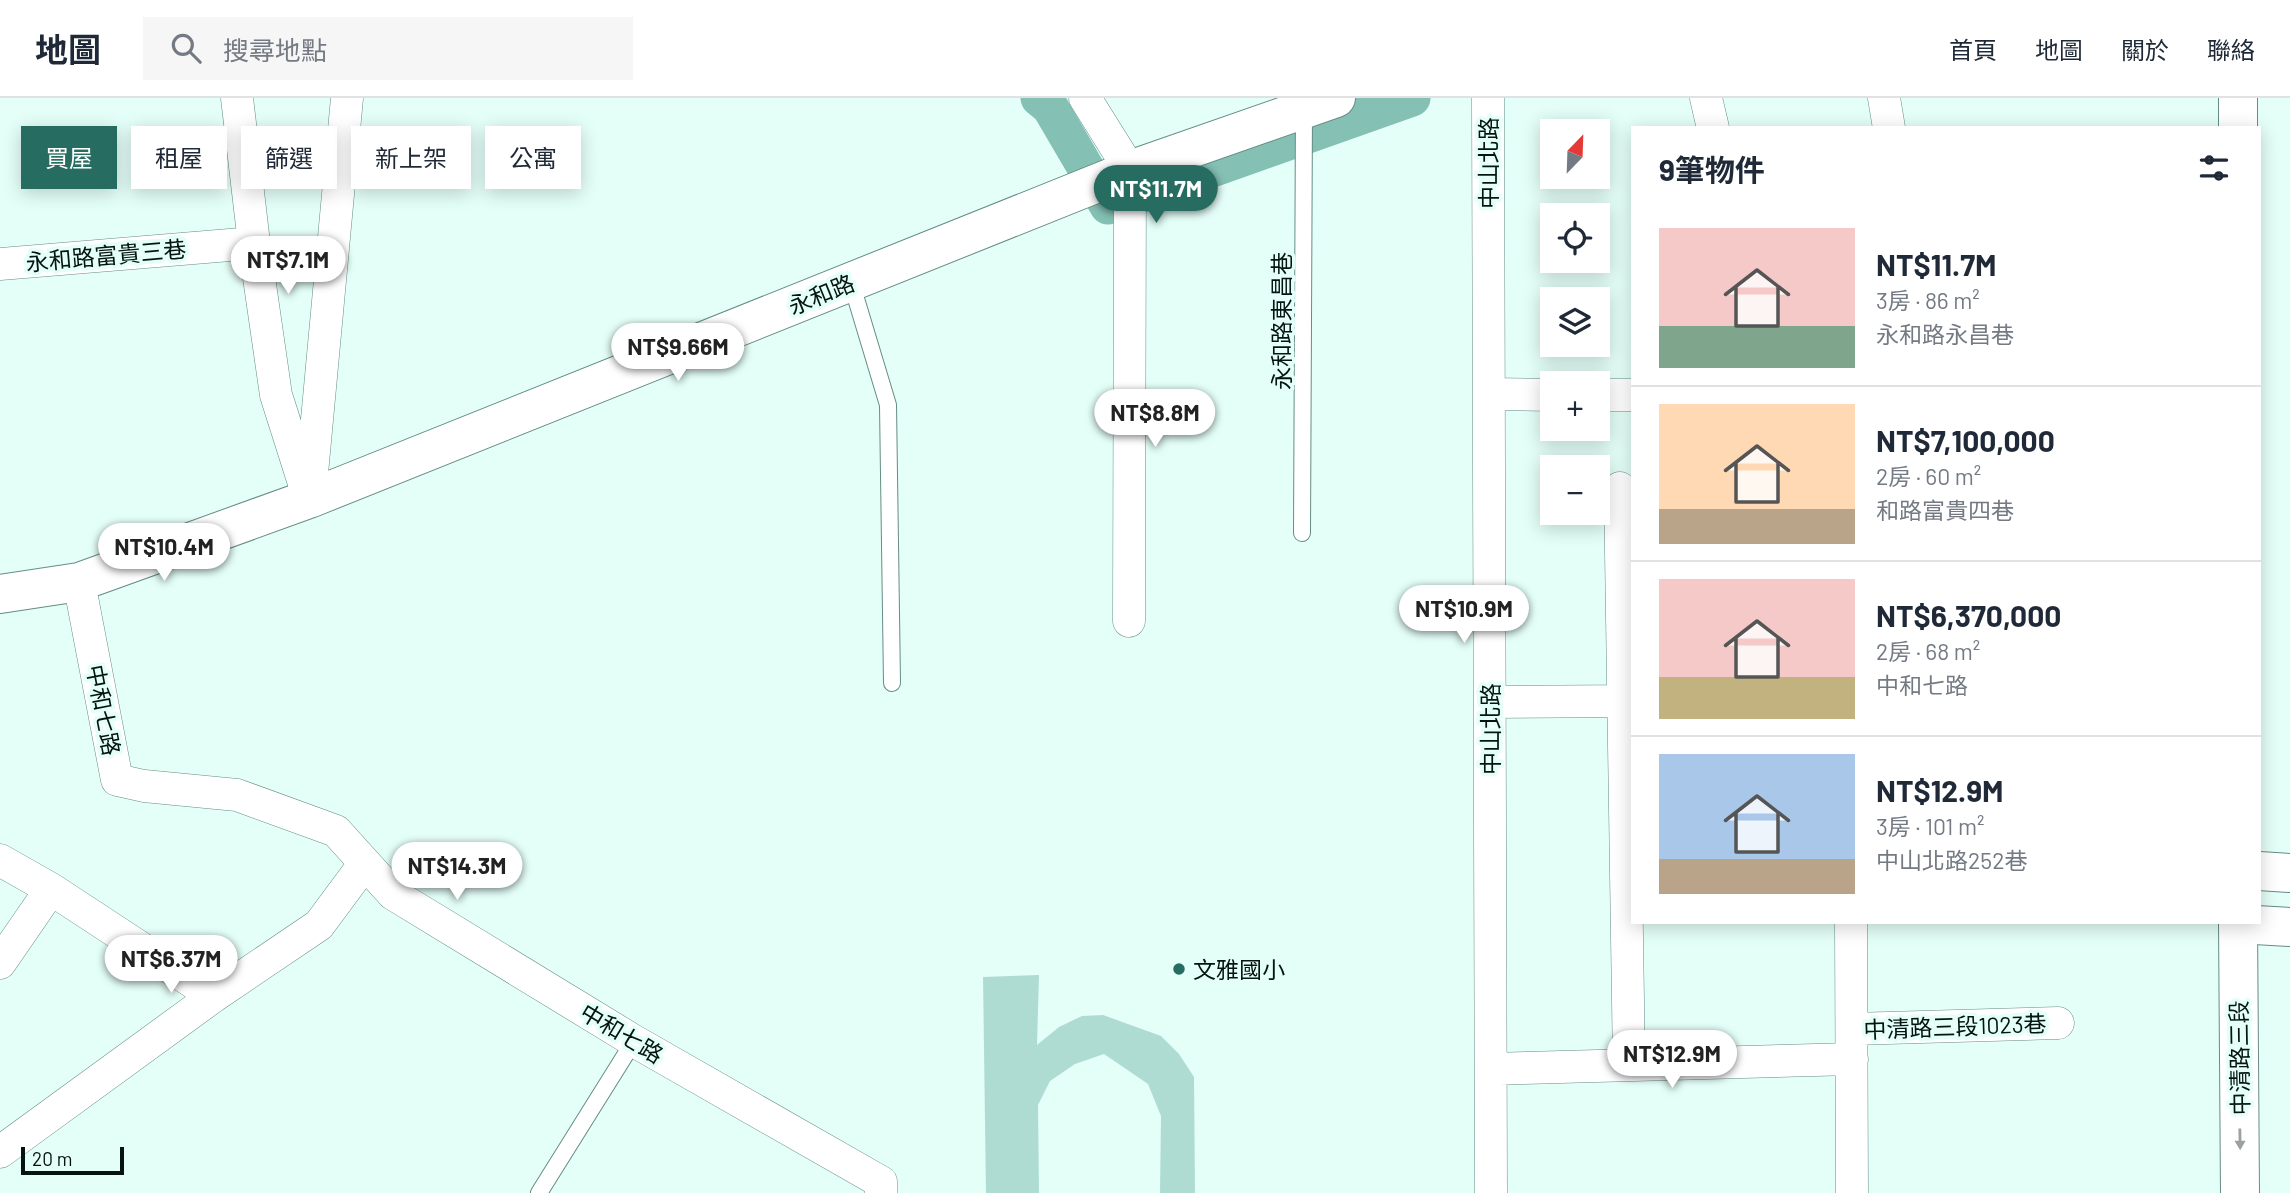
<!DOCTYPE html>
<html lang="zh-TW">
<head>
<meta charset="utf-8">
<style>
	:root { --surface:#fff; --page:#f6f6f7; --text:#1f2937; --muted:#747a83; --line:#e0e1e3; --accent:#266c61 }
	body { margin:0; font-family:Barlow,"Noto Sans TC",sans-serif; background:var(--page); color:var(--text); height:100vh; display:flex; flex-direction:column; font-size:26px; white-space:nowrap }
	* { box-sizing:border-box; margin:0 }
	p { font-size:23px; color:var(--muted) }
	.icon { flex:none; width:38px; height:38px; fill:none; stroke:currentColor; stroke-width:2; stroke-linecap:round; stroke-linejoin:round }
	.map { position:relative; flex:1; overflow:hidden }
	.panel { position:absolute; left:1631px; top:28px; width:630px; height:798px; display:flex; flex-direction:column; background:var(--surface); border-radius:0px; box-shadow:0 4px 18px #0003 }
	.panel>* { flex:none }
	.top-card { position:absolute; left:21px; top:28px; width:665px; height:63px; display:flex; gap:14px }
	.needle { width:46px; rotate:23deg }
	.buttons { position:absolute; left:1540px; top:21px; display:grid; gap:14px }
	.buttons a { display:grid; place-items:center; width:70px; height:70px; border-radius:0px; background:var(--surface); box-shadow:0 4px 18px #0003; font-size:35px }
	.scale { position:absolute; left:21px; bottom:18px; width:103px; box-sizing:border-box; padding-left:7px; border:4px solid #051411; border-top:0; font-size:19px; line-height:24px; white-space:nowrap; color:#051411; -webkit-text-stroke:5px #e4fef8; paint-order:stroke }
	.price { position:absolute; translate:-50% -60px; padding:0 16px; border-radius:24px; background:#fff; color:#222; font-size:23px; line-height:46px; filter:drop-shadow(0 2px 4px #0008) }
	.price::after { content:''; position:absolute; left:50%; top:42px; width:21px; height:16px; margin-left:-10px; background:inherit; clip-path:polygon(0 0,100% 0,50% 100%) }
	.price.on { background:var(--accent); color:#fff }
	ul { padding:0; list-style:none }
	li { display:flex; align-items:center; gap:21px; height:175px; padding:0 28px }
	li+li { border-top:2px solid var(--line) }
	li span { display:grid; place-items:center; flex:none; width:196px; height:140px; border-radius:0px; color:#555 }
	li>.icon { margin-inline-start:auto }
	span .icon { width:84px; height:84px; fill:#fffc; stroke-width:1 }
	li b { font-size:30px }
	h2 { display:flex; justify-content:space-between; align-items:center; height:84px; padding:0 28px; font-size:30px }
	.pill { padding:0 24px; border-radius:0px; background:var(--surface); box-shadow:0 4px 18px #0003; font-size:24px; line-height:63px }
	.pill.on { background:var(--accent); color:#fff }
	header { display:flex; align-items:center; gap:42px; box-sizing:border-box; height:98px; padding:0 35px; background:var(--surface); border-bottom:2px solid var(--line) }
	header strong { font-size:33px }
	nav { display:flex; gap:38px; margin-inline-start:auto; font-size:24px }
	.search { width:490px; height:63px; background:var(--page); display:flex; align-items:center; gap:18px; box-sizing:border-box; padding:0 24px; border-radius:0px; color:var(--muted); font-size:26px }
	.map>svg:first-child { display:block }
</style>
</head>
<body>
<header>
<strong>地圖</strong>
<div class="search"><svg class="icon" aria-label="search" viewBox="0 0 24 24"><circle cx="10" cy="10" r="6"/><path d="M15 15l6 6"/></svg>搜尋地點</div>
<nav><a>首頁</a><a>地圖</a><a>關於</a><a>聯絡</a></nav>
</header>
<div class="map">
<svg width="2290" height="1095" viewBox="0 0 2290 1095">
	<rect width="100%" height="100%" fill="#e4fef8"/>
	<path fill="#afdcd2" d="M1039 877 1037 947 1059 929 1082 918 1103 917 1161 938 1179 956 1194 979 1195 1095H1160L1161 1018 1148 986 1104 956 1075 966 1050 983 1038 1007 1039 1095H986L983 879Z"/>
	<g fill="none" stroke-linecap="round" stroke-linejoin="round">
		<path stroke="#84c0b4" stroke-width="37" d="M1039 0 1050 9 1108 108 1412 0"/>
		<defs>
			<path id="lane" d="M851 184 888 307 892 585
				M1302 435 1304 12
				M539 1095 634 943"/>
			<path id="street" d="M237 0 254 145 276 297 309 401
				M1085 0 1130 72 1129 523
				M1488 0 1491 1095
				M1706 0 1713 30
				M1884 0 1889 30
				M0 166 254 145
				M1489 296 1552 297
				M1598 297H1633
				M311 386 347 0
				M1620 390 1629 967
				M79 484 117 682 144 688 237 697 336 733 393 796 634 943 881 1084V1095
				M1490 604 1633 603
				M0 762 51 791 214 898
				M1851 824 1852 1095
				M0 865 51 791
				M1852 931 2058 925
				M1491 971 1852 961
				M0 1054 214 898 319 827 365 765"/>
			<path id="secondary" d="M0 496 79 484 309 401 1130 72 1336 0
				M2259 773 2290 775
				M2238 826 2290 829"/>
			<path id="primary" d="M2238 30V0
				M2238 824 2240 1095"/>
		</defs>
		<use href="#lane" stroke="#658d85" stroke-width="18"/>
		<use href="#street" stroke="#658d85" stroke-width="33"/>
		<use href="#secondary" stroke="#658d85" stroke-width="40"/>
		<use href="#primary" stroke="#658d85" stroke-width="40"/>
		<use href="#lane" stroke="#fff" stroke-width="16"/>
		<use href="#street" stroke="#fff" stroke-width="32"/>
		<use href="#secondary" stroke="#fff" stroke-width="38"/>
		<use href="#primary" stroke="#fff" stroke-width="38"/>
	</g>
	<defs><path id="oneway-solid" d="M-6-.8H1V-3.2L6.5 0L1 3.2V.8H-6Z" transform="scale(1.75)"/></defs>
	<use fill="#9ba1a0" href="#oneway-solid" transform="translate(2240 1041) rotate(89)"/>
	<circle fill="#266c61" stroke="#e4fef8" stroke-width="2.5" cx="1179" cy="871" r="7"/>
	<g text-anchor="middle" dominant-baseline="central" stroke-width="7" stroke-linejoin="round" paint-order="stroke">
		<g font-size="23" fill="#051411" stroke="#e4fef8">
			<text transform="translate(1488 65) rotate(-90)">中山北路</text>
			<text transform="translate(106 157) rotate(-5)">永和路富貴三巷</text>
			<text transform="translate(821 196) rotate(-22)">永和路</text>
			<text transform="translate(1281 223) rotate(-90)">永和路東昌巷</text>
			<text transform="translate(104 612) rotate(79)">中和七路</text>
			<text transform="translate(1490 631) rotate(-90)">中山北路</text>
			<text transform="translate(1955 928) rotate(-2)">中清路三段1023巷</text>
			<text transform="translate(622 935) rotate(31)">中和七路</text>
			<text transform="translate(2239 960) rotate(-91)">中清路三段</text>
		</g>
		<g font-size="23" fill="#051411" stroke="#e4fef8" text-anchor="start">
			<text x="1193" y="871">文雅國小</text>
		</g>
	</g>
</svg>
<div class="buttons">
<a><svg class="needle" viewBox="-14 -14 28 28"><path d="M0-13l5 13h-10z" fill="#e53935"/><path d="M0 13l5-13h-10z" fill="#747a83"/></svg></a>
<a><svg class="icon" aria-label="locate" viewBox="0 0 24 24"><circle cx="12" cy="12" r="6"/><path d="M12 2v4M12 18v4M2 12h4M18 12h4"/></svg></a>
<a><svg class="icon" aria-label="layers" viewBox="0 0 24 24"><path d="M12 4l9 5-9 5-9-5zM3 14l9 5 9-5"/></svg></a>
<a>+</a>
<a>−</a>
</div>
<div class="scale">20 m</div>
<b class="price on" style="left:1156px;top:127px">NT$11.7M</b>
<b class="price" style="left:288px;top:198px">NT$7.1M</b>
<b class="price" style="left:678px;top:285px">NT$9.66M</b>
<b class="price" style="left:1155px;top:351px">NT$8.8M</b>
<b class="price" style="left:164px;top:485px">NT$10.4M</b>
<b class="price" style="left:1464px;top:547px">NT$10.9M</b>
<b class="price" style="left:457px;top:804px">NT$14.3M</b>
<b class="price" style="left:171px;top:897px">NT$6.37M</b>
<b class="price" style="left:1672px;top:992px">NT$12.9M</b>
<div class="top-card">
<a class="pill on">買屋</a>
<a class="pill">租屋</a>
<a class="pill">篩選</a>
<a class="pill">新上架</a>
<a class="pill">公寓</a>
</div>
<section class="panel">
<h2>9筆物件<svg class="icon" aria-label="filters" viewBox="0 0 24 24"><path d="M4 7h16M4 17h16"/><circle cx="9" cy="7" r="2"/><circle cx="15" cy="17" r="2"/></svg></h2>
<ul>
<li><span style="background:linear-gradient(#f6c9c9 70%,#7fa58c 0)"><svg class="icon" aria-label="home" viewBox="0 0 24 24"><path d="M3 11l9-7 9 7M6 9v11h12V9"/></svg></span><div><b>NT$11.7M</b><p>3房 · 86 m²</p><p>永和路永昌巷</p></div></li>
<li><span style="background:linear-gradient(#ffd9b3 75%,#b9a48a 0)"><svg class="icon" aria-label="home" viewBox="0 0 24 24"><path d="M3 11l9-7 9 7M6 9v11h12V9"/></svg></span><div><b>NT$7,100,000</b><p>2房 · 60 m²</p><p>和路富貴四巷</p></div></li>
<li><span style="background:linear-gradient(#f6c9c9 70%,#c2b280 0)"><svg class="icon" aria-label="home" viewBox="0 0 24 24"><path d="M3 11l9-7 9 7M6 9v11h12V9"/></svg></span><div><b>NT$6,370,000</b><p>2房 · 68 m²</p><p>中和七路</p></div></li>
<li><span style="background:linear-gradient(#a9c7e8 75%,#b9a48a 0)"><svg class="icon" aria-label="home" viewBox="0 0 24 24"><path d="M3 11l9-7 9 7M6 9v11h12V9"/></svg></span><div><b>NT$12.9M</b><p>3房 · 101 m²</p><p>中山北路252巷</p></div></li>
</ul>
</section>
</div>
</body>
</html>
